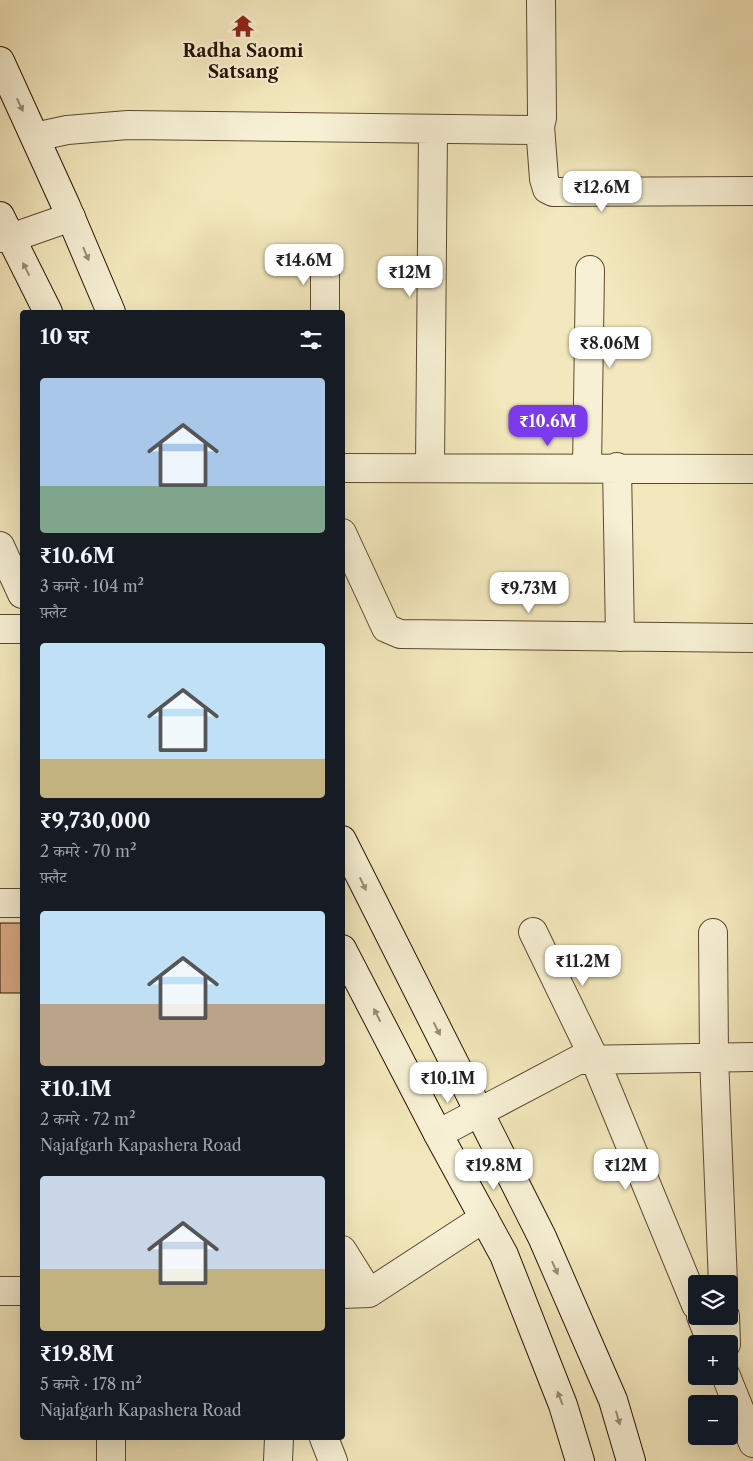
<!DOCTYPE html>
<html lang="hi">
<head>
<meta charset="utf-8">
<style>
	:root { --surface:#171b24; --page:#20242c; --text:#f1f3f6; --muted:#9ea1a6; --accent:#7c3aed }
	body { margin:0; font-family:"Libre Caslon Text","Noto Serif Devanagari",serif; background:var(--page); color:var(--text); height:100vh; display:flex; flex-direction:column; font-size:19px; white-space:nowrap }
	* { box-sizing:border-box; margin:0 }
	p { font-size:16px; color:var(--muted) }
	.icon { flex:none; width:28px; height:28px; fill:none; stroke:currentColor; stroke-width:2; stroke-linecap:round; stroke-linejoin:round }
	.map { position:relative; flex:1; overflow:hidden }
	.sheet { position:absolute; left:20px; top:310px; width:325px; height:1130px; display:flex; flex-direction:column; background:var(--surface); border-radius:5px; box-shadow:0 5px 20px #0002 }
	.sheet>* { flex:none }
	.controls { position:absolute; left:688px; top:1275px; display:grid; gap:10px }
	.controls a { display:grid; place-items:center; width:50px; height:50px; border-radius:5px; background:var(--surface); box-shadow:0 5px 20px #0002; font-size:25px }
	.price { position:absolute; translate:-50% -42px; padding:0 11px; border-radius:10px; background:#fff; color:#222; font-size:16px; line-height:32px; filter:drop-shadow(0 1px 2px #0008) }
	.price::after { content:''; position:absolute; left:50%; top:30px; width:15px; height:11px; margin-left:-8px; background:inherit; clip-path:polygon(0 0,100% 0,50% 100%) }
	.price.active { background:var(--accent); color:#fff }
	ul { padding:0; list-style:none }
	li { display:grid; align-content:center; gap:10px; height:265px; padding:0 20px }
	li span { display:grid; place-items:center; height:155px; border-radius:5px; color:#555 }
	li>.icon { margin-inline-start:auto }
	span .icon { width:90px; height:90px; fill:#fffc; stroke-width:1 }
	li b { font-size:21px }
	h2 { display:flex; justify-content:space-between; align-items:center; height:60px; padding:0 20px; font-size:21px }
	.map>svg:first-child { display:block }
</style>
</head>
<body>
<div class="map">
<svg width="753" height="1461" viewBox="0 0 753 1461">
	<rect width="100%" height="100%" fill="#f3e8bd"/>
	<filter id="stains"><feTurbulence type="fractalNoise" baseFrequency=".004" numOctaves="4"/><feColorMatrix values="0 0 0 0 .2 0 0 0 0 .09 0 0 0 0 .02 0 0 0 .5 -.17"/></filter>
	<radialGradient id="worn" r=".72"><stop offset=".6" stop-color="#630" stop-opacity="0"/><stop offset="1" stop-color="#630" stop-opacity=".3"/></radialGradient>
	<path fill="#daa983" stroke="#291500" d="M0 923H22V993H0Z"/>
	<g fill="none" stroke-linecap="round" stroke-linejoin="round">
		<defs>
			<path id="street" d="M540 126 544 179 547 189 553 192 753 191
				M35 137 67 130 128 125 535 130 540 126 542 118 541 0
				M0 238H11L71 217
				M325 259V312
				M430 467 433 130
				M617 467 620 637
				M342 468 753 469
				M587 468 590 270
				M342 533 386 628 400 634 753 638
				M0 546 22 594
				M0 629H22
				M0 903H22
				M533 932 595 1060 696 1305
				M713 933 714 1057 723 1284
				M438 1134 578 1060 753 1057
				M342 1250 369 1293
				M0 1291H22
				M342 1294 369 1293 484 1218
				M701 1316 712 1344
				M725 1316 726 1344
				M726 1376 753 1443
				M111 1438V1461
				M324 1438 333 1461
				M278 1461 279 1438"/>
			<path id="secondary" d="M0 61 66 206 111 312
				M0 216 48 312
				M342 840 542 1237 613 1400 631 1461
				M342 949 438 1134 504 1255 563 1405 580 1461"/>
		</defs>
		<use href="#street" stroke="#5c4a2f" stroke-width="30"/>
		<use href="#secondary" stroke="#291500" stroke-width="30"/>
		<use href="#street" stroke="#f7f0d4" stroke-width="28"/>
		<use href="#secondary" stroke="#f7f0d4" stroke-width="28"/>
	</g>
	<defs><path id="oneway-solid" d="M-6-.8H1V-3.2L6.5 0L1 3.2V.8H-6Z" transform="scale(1.25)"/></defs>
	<g fill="#9a8d75">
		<use href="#oneway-solid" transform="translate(20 105) rotate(65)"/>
		<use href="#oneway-solid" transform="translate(86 254) rotate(67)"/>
		<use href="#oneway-solid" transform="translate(26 269) rotate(-117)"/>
		<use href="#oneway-solid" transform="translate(363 884) rotate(65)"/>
		<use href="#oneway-solid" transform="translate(377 1015) rotate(-117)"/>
		<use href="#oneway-solid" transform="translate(437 1029) rotate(63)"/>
		<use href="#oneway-solid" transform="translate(555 1268) rotate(66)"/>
		<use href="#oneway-solid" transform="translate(560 1398) rotate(-111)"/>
		<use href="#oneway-solid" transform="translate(618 1418) rotate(74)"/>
	</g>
	<defs>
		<symbol id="temple-bare" viewBox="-9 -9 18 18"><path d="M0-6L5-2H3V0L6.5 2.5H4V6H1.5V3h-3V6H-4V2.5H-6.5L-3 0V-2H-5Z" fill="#8f2418" stroke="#f7f0d4" stroke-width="2.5" paint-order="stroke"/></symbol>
	</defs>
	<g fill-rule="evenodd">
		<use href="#temple-bare" x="227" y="10" width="32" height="32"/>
	</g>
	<g text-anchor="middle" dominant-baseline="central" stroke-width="4.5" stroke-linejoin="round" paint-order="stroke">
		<g font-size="18" font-weight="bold" fill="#291500" stroke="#f7f0d4">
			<text x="243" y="51">Radha Saomi<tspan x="243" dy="21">Satsang</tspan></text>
		</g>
	</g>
	<rect width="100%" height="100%" filter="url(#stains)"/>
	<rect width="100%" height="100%" fill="url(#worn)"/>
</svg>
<div class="controls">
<a><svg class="icon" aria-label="layers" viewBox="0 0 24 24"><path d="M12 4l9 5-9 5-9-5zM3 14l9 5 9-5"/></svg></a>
<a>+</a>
<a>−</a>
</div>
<b class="price" style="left:602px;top:213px">₹12.6M</b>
<b class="price" style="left:304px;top:286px">₹14.6M</b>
<b class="price" style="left:410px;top:298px">₹12M</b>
<b class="price" style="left:610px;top:369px">₹8.06M</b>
<b class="price active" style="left:548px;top:447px">₹10.6M</b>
<b class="price" style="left:529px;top:614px">₹9.73M</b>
<b class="price" style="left:583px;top:987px">₹11.2M</b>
<b class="price" style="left:448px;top:1104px">₹10.1M</b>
<b class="price" style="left:494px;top:1191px">₹19.8M</b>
<b class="price" style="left:626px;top:1191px">₹12M</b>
<section class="sheet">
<h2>10 घर<svg class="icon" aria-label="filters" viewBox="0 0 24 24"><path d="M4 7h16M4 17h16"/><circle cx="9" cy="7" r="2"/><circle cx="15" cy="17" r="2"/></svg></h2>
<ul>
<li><span style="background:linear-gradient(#a9c7e8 70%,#7fa58c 0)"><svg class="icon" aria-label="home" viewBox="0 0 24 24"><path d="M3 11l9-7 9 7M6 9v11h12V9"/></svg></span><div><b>₹10.6M</b><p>3 कमरे · 104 m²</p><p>फ़्लैट</p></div></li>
<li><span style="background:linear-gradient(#bfe0f5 75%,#c2b280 0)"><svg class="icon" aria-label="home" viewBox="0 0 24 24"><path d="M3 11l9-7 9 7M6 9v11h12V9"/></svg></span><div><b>₹9,730,000</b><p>2 कमरे · 70 m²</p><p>फ़्लैट</p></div></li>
<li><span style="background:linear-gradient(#bfe0f5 60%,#b9a48a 0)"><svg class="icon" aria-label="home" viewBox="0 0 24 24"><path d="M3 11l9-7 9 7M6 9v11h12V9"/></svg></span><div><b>₹10.1M</b><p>2 कमरे · 72 m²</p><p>Najafgarh Kapashera Road</p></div></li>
<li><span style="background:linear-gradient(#c9d6e8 60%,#c2b280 0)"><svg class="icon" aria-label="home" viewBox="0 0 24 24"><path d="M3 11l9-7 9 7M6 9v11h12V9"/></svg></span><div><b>₹19.8M</b><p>5 कमरे · 178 m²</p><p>Najafgarh Kapashera Road</p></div></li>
</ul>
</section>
</div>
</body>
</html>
